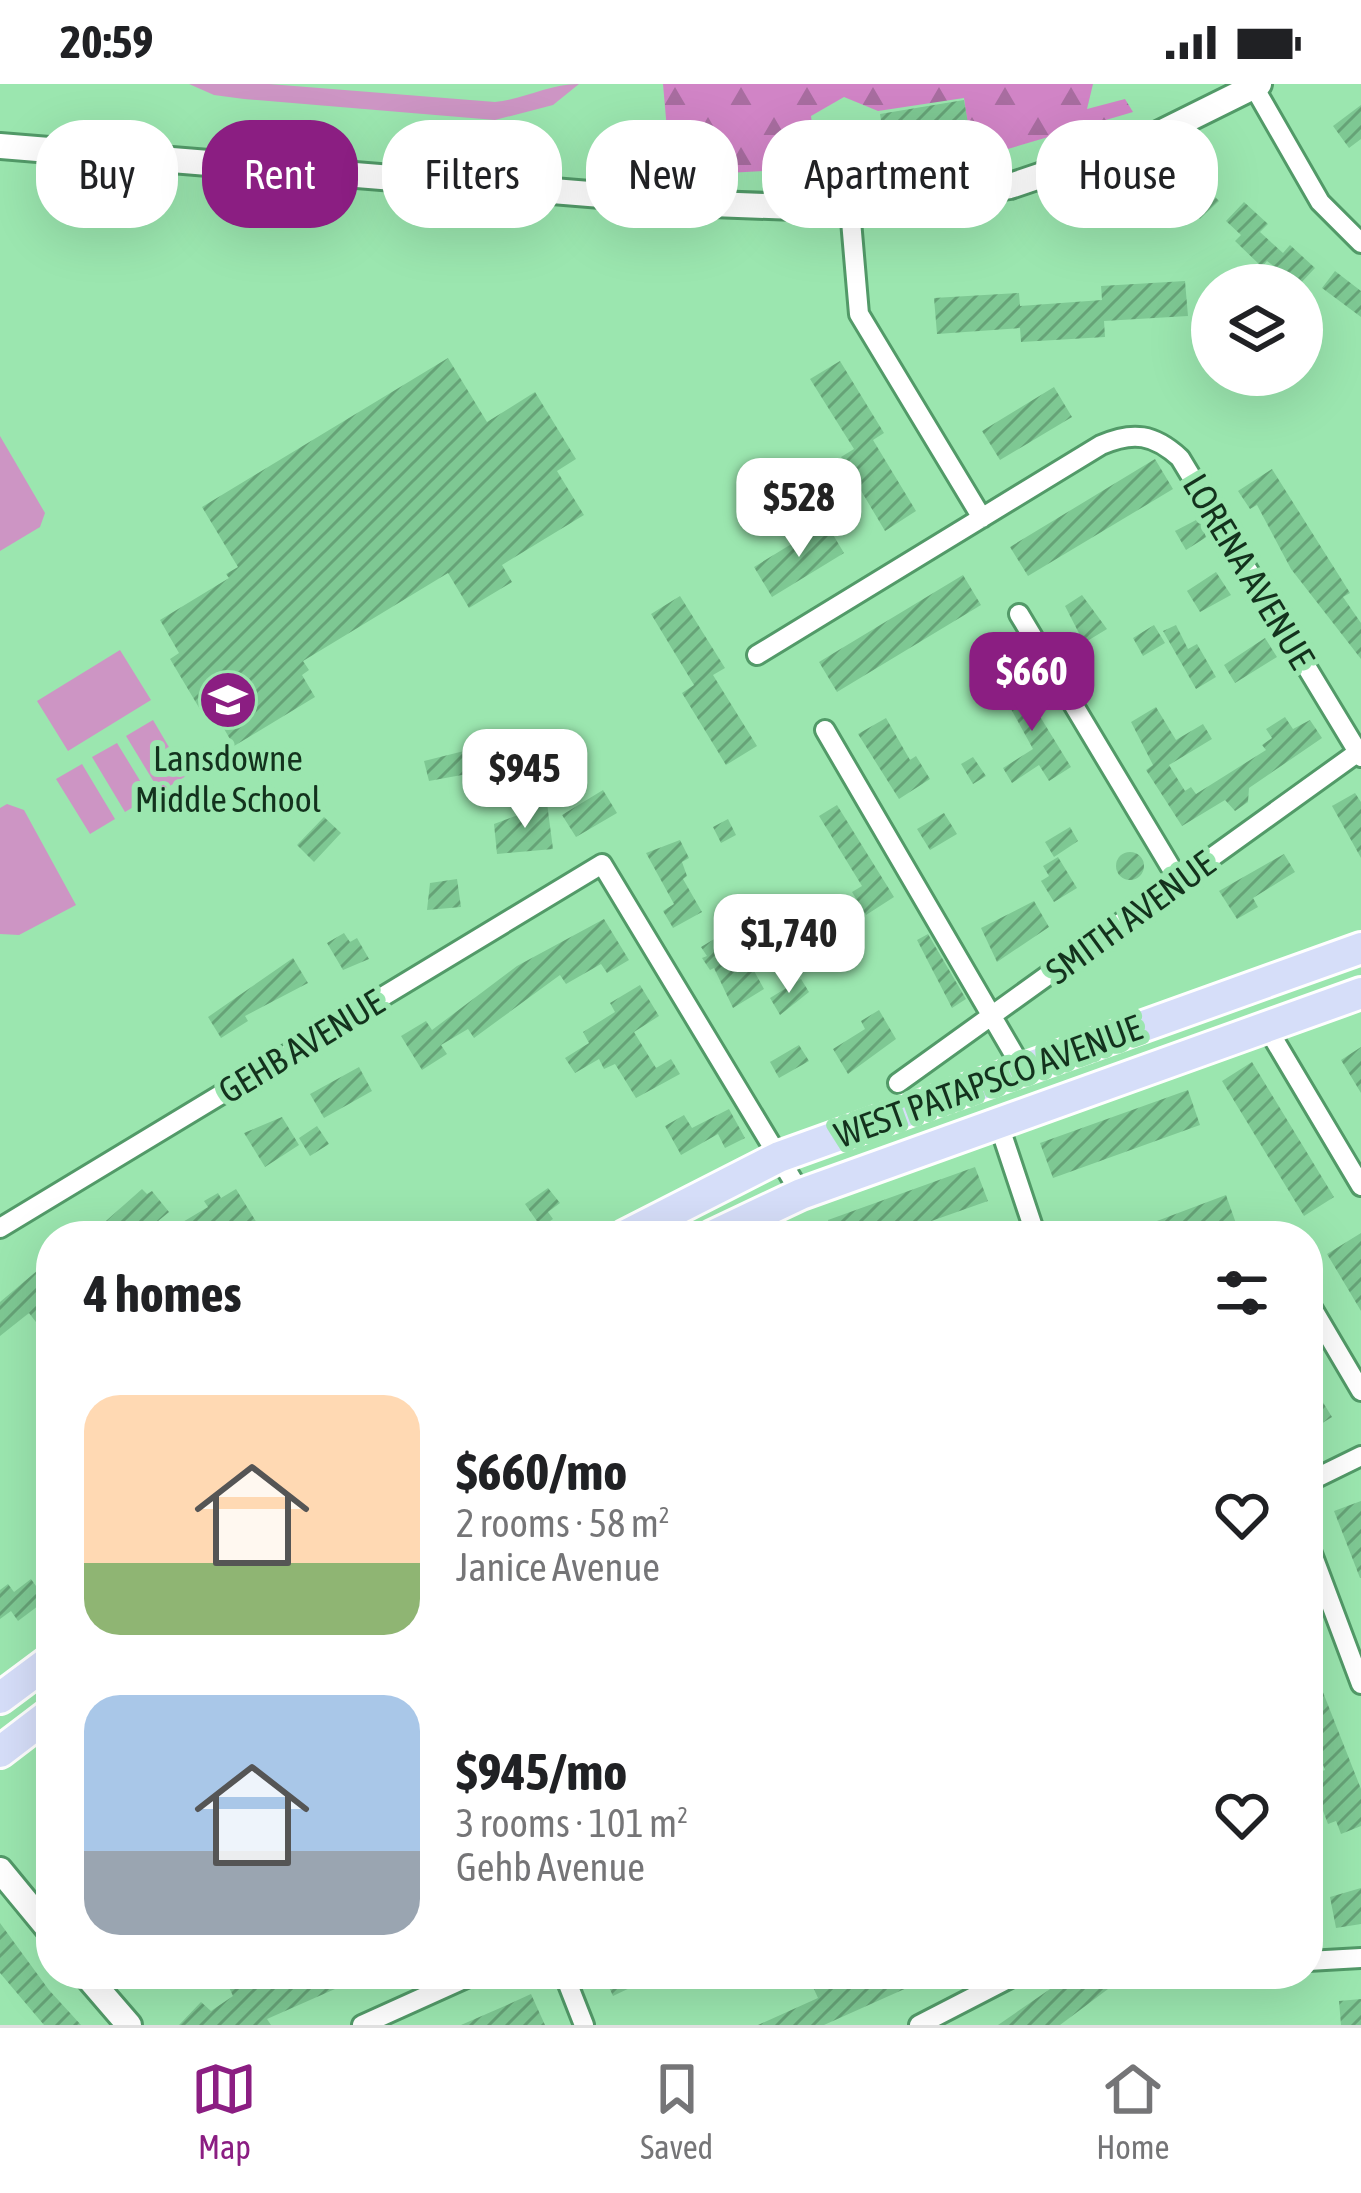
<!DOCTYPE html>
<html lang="en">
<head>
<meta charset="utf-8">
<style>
	:root { --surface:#fff; --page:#f6f6f6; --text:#202124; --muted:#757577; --line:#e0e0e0; --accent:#8b1e82 }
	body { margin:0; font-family:"Asap Condensed",sans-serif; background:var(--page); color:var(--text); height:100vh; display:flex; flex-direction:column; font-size:45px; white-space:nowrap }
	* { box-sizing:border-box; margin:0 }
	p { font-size:39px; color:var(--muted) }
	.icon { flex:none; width:66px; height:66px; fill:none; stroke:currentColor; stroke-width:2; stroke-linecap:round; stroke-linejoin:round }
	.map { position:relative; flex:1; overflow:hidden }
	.panel { position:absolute; left:36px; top:1137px; width:1287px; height:768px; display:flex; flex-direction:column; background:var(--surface); border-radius:48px; box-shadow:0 12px 48px #0002 }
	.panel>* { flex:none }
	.top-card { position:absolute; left:36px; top:36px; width:1290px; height:108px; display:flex; gap:24px }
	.controls { position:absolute; left:1191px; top:180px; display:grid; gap:24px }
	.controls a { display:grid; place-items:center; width:132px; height:132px; border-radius:50%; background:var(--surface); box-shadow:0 12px 48px #0002; font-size:60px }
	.price { position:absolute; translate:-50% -102px; padding:0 27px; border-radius:24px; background:#fff; color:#222; font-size:39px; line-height:78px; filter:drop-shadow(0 3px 6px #0008) }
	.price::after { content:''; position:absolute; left:50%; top:72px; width:36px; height:27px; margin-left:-18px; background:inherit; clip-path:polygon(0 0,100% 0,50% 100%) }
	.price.current { background:var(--accent); color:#fff }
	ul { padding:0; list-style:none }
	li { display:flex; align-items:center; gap:36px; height:300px; padding:0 48px }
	li span { display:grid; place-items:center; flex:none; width:336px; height:240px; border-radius:36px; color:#555 }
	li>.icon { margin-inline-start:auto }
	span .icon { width:144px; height:144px; fill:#fffc; stroke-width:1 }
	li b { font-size:51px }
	h2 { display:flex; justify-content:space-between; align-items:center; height:144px; padding:0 48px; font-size:51px }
	.tag { padding:0 42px; border-radius:48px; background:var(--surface); box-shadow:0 12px 48px #0002; font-size:42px; line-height:108px }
	.tag.current { background:var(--accent); color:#fff }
	.status { display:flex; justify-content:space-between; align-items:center; height:84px; padding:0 60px; background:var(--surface); direction:ltr }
	.status svg { height:33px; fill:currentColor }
	.menu { display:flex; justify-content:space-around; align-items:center; height:168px; border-top:3px solid var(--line); background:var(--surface); font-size:33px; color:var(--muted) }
	.menu a { display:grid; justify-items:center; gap:6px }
	.menu .current { color:var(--accent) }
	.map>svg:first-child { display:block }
</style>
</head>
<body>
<div class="status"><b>20:59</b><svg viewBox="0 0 49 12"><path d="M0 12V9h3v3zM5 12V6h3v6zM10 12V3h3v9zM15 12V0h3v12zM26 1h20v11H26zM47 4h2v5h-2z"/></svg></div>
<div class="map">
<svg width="1361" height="1941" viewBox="0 0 1361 1941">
	<defs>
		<pattern id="forest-firs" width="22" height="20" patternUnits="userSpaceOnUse" patternTransform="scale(3)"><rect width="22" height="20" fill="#d184c6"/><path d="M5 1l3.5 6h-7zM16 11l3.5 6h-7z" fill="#a86da0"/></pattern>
		<pattern id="building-hatch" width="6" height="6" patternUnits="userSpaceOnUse" patternTransform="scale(3)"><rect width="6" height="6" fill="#7ec893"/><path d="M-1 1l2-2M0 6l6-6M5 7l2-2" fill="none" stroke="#66a377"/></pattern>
	</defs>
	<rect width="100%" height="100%" fill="#9be6af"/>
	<path fill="url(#forest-firs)" d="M663 0H1093L1087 25 1125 15 1133 28 984 72 946 69 969 51 964 14 878 27 844 13 811 32 818 84 671 92Z"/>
	<path fill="#cd95c4" d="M189 0H269L495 18C525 15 549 0 579 0L553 21 495 36 244 15 214 11Z
		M0 352 45 429 40 443 0 467Z
		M120 566 151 616 68 667 37 617Z
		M153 636 186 692 160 708 126 652Z
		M117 659 150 713 125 728 92 673Z
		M82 680 115 735 90 750 56 695Z
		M7 720 24 726 76 821 19 851 0 850V724Z"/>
	<path fill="url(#building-hatch)" d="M964 16 970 51 885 64 880 30Z
		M1361 21V55L1349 64 1333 42Z
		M1193 90 1219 117 1200 135 1174 108Z
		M1244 118 1268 140 1260 148 1283 169 1290 161 1315 184 1299 201 1267 177 1262 183 1235 157 1241 151 1226 137Z
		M1335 187 1361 207V233L1322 204Z
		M1185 197 1188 232 1104 237 1105 253 1021 258 1020 244 937 250 934 214 1019 209 1020 222 1102 216 1101 202Z
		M448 274 487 338 535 308 576 375 557 387 584 431 502 481 512 498 469 524 448 489 303 577 309 586 302 591 315 613 234 662 216 631 207 637 170 575 179 569 160 536 229 494 226 490 238 483 202 423Z
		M840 277 884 349 873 356 916 427 885 447 841 373 854 365 810 295Z
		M1054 303 1072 333 1000 376 982 347Z
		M1155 375 1173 405 1028 492 1010 463Z
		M1272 385 1350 509 1343 513 1361 539V575L1291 485 1257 421 1250 425 1238 407Z
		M1198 435 1208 452 1186 466 1175 447Z
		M826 439 844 469 772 513 754 483Z
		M1216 488 1231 511 1200 528 1187 507Z
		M963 491 981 521 837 608 819 578Z
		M1082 511 1107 545 1084 559 1065 522Z
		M680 512 725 584 713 591 757 662 726 681 682 609 694 601 651 530Z
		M1154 541 1165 559 1143 572 1133 554Z
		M1176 541 1188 565 1197 560 1216 593 1196 605 1163 547Z
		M1265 554 1277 573 1235 599 1224 581Z
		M1024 588 1036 608 1028 613 1071 683 1049 697 1039 681 1012 699 1003 684 1033 665 1000 605Z
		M1156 623 1176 656 1203 640 1212 655 1169 681 1185 707 1191 703 1196 710 1266 666 1262 661 1272 654 1266 645 1285 633 1293 645 1310 636 1322 654 1249 704 1248 718 1235 727 1225 716 1182 742 1146 686 1153 681 1131 638Z
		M886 634 910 676 916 672 930 695 899 715 858 650Z
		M472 665 478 688 429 697 424 677Z
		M973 673 986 692 973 700 961 680Z
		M603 706 617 729 576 753 562 731Z
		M1355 709 1361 718V774L1332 722Z
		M547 719 553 765 497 770 494 740 518 731 517 722Z
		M837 721 894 813 866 831 852 808 862 802 819 732Z
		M944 729 957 750 930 766 917 745Z
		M324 733 341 749 314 778 297 761Z
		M728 735 736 751 721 759 713 743Z
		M1070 743 1078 757 1054 773 1045 758Z
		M680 756 689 774 682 778 687 792 683 795 702 828 673 844 663 827 674 820 646 769Z
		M1116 782a14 14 0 1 1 28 0a14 14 0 1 1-28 0Z
		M1284 770 1295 788 1253 814 1258 823 1237 835 1219 807Z
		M1058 773 1077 804 1054 818 1041 797 1049 792 1043 782Z
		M457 795 461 823 427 826 430 799Z
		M1034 817 1049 843 997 878 981 844Z
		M604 835 629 876 607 889 601 880 566 900 560 891 474 954 468 945 441 961 447 970 422 986 401 952 426 937 432 946 517 882Z
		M731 845 764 905 733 924 714 884 710 886 702 874 707 872 701 863Z
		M344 849 350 858 357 854 369 875 343 886 327 859Z
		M928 850 966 915 952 924 917 856Z
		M293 874 308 899 245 932 248 937 221 954 208 933Z
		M801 895 809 908 780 931 770 914Z
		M640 901 659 932 634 948 656 984 671 975 680 990 636 1014 615 980 604 985 599 975 575 989 565 974 589 959 583 948 615 928 610 919Z
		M879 926 896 955 848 990 833 965 865 945 861 937Z
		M799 961 809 977 779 994 770 978Z
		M1361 963V1009L1341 976Z
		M1252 978 1334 1113 1304 1132 1222 997Z
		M359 983 372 1007 324 1034 310 1010Z
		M1188 1006 1200 1041 1053 1094 1040 1059Z
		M729 1025 745 1054 725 1064 718 1050 681 1071 665 1042 684 1031 692 1044Z
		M282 1033 299 1061 265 1083 244 1049Z
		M317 1042 329 1060 310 1072 299 1054Z
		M975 1083 988 1117 889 1152H833L828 1136Z
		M548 1104 560 1119 548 1128 553 1135 541 1143 525 1120Z
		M142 1105 147 1110 152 1107 169 1128 140 1152H89Z
		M236 1105 265 1152H222L214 1140 190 1152 181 1139 208 1123 204 1117 218 1109 221 1114Z
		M1226 1111 1238 1145 1217 1152H1117Z
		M1361 1149V1227L1327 1170Z
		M38 1186 51 1202V1210L41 1218 51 1232 39 1242 29 1229 0 1252V1218Z
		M1308 1294 1332 1333 1308 1348Z
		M1361 1417V1494H1360L1334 1427Z
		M31 1495 46 1516 18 1537 11 1527 0 1535V1506L8 1500 14 1508Z
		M1308 1570 1361 1705V1742L1341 1750 1336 1737 1328 1740 1310 1692 1325 1686 1308 1641Z
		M1361 1804V1840L1336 1844 1330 1813Z
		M0 1839 49 1906 81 1941H44L0 1889Z
		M223 1890H369L267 1935 271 1941H179L201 1918 211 1927 233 1912Z
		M603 1890H659L613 1912Z
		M807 1890H938L824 1941H758L818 1914Z
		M1072 1890H1128L1060 1941H998Z
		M531 1910 545 1941H461L507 1921Z
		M1361 1915V1941H1341L1339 1917Z"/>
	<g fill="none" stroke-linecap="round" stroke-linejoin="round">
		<defs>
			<path id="minor" d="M1254 3 1320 118 1361 159
				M850 125 859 230 982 434
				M1019 530 1179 797
				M757 571 1101 361C1133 347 1154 350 1180 374L1361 673
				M825 646 1022 984
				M1266 942 1361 1102
				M898 999 1361 666
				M998 1038 1036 1152
				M0 1144 602 780 801 1110
				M1308 1217 1361 1307
				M1308 1398 1361 1372
				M1308 1459 1361 1600
				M1308 1877 1361 1874
				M564 1890 584 1941
				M362 1941 475 1890
				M919 1941 1018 1890"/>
			<path id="tertiary" d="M0 62 712 120 850 125 1010 102 1146 56 1259 0
				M0 1786 51 1848
				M85 1890 129 1941"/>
			<path id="primary" d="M624 1152 779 1073 1361 864
				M712 1152 801 1110 1361 909
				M0 1614 51 1576
				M0 1668 51 1629"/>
		</defs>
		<use href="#minor" stroke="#529a68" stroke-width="24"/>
		<use href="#tertiary" stroke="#529a68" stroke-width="30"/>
		<use href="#primary" stroke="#fff" stroke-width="36"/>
		<use href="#minor" stroke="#fff" stroke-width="18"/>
		<use href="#tertiary" stroke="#fff" stroke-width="24"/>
		<use href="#primary" stroke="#d6def9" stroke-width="30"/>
	</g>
	<defs>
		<symbol id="school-disc" viewBox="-11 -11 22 22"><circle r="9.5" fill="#8b1e82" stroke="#9be6af"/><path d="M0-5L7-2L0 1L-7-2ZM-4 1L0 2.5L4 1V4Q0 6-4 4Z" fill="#fff"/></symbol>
	</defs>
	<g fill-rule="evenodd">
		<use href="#school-disc" x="195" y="583" width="66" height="66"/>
	</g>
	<g text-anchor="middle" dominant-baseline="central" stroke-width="12" stroke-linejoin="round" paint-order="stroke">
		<g font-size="36" fill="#13321d" stroke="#9be6af">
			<text transform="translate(1249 487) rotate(59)">LORENA AVENUE</text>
			<text transform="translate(1130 833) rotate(-36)">SMITH AVENUE</text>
			<text transform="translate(301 962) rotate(-31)">GEHB AVENUE</text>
			<text transform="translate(988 997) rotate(-20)">WEST PATAPSCO AVENUE</text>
		</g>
		<g font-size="36" fill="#13321d" stroke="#9be6af">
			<text x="228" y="674">Lansdowne<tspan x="228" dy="41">Middle School</tspan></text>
		</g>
	</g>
</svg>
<div class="controls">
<a><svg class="icon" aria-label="layers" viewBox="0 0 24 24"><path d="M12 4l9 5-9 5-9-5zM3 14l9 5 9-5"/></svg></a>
</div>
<b class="price" style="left:799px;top:476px">$528</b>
<b class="price current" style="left:1032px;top:650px">$660</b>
<b class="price" style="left:525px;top:747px">$945</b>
<b class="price" style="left:789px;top:912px">$1,740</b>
<div class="top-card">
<a class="tag">Buy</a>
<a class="tag current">Rent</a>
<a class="tag">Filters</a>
<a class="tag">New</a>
<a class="tag">Apartment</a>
<a class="tag">House</a>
</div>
<section class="panel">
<h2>4 homes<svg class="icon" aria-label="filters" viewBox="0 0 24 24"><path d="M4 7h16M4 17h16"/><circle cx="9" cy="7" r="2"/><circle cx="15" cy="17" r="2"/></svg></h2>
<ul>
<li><span style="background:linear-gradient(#ffd9b3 70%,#8fb573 0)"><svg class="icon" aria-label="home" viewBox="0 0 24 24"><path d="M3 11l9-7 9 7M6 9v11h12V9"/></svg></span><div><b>$660/mo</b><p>2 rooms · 58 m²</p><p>Janice Avenue</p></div><svg class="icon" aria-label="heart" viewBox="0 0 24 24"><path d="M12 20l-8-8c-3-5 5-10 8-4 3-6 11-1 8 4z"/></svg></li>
<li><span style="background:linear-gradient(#a9c7e8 65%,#9aa5b1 0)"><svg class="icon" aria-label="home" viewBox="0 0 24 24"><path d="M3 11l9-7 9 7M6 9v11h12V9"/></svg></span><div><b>$945/mo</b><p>3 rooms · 101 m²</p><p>Gehb Avenue</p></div><svg class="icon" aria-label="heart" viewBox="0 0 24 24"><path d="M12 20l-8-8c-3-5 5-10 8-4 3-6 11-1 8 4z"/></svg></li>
</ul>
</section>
</div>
<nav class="menu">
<a class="current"><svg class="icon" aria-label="map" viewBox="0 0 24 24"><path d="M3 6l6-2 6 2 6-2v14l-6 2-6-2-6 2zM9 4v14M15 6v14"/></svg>Map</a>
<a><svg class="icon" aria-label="saved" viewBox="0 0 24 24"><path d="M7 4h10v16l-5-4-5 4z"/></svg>Saved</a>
<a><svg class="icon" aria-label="home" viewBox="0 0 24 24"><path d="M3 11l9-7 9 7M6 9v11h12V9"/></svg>Home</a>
</nav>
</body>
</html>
